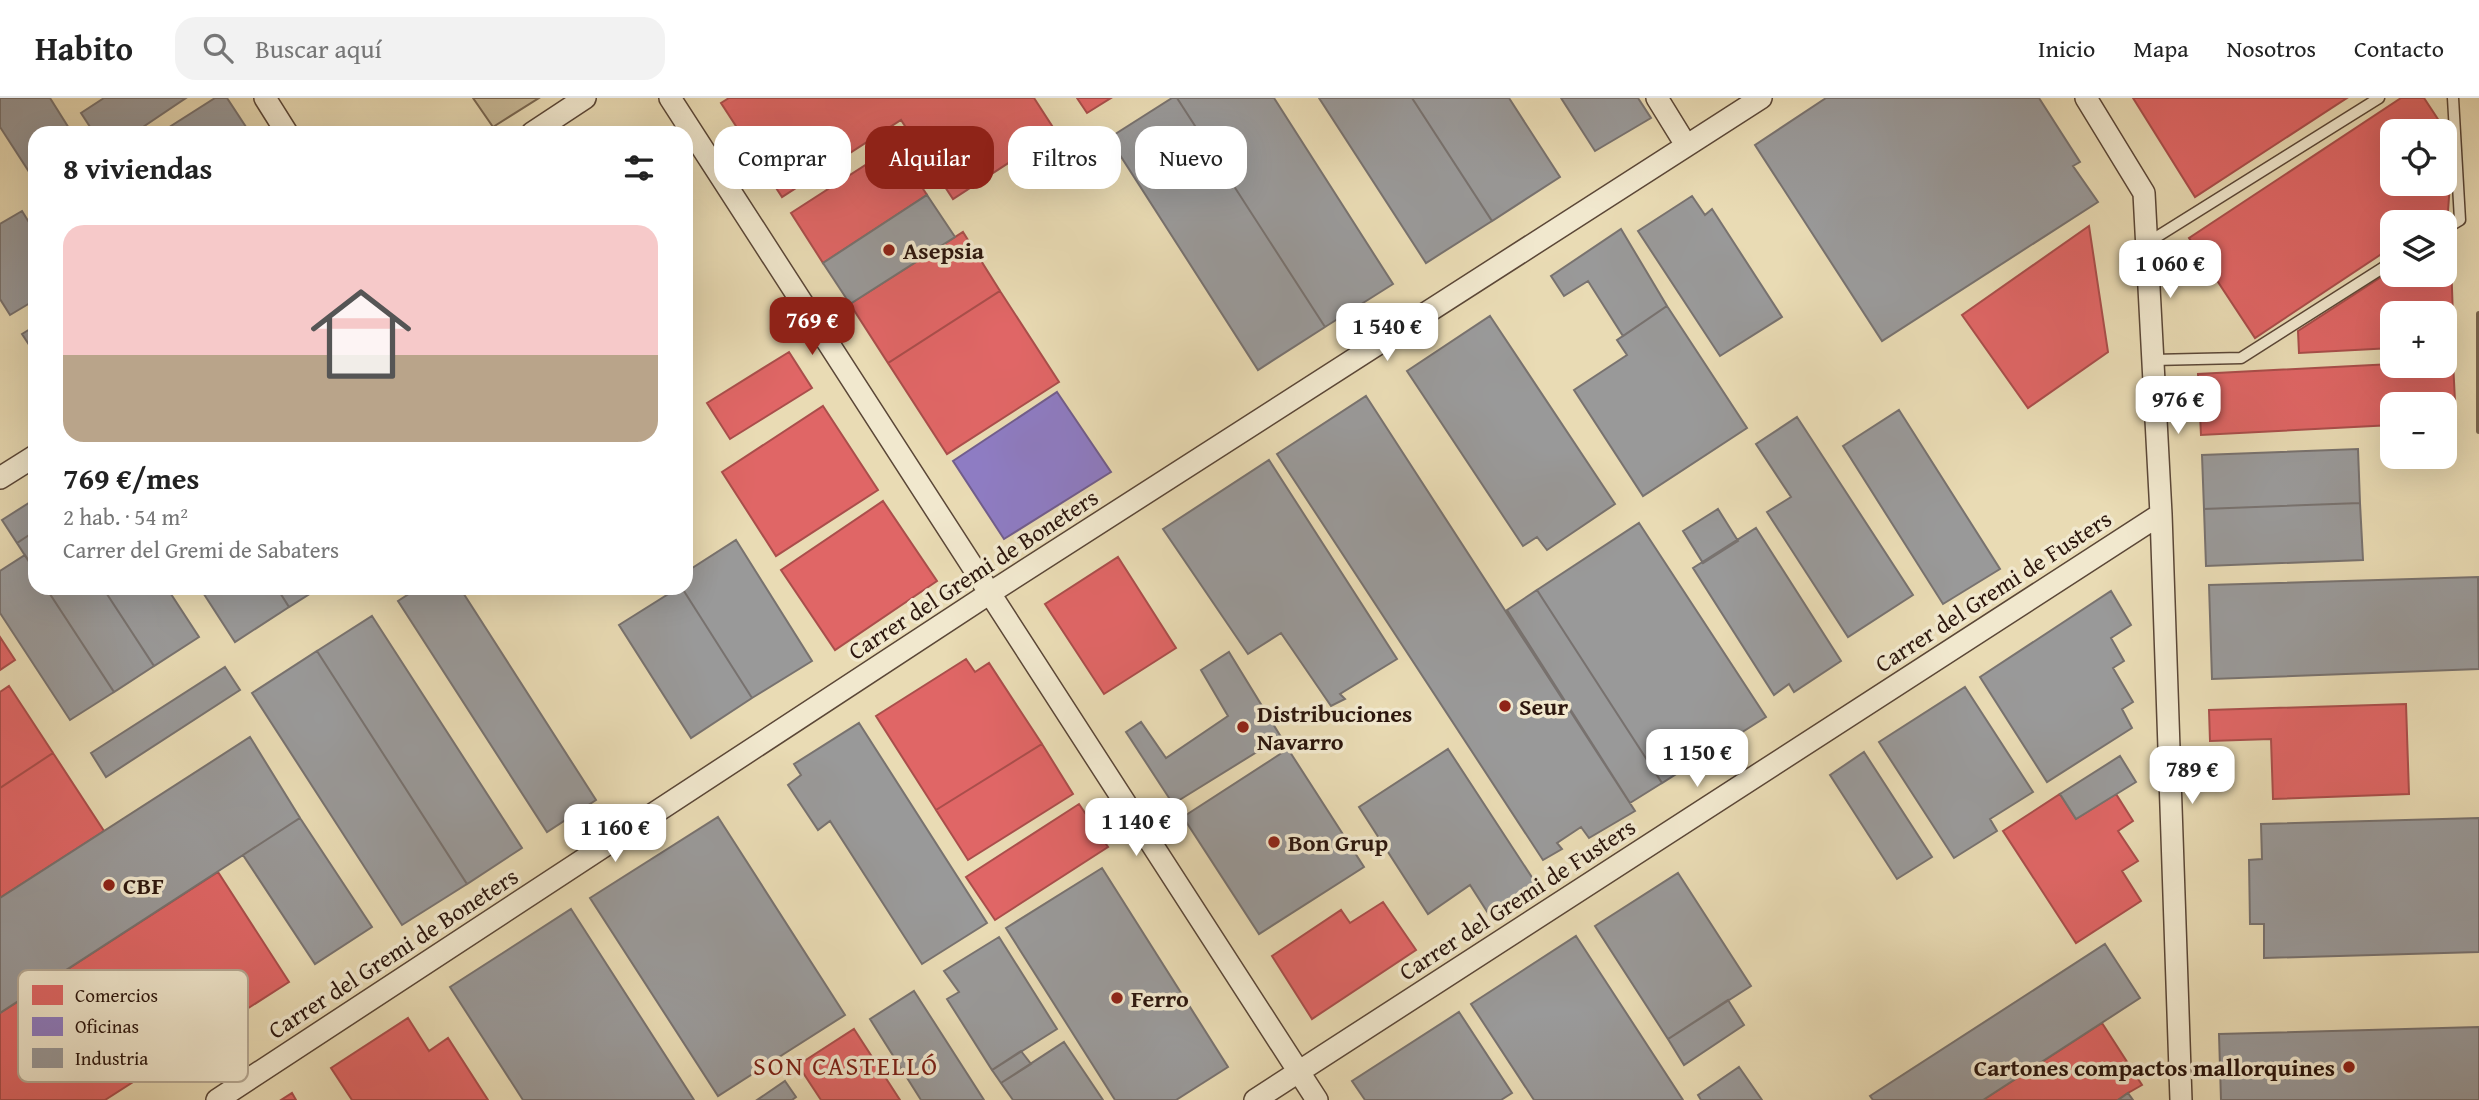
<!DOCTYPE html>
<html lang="es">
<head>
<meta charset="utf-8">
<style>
	:root { --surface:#fff; --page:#f2f2f2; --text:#222; --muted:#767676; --line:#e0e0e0; --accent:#8f2418 }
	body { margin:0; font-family:"Gentium Book Plus",serif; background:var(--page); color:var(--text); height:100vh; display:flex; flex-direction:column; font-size:26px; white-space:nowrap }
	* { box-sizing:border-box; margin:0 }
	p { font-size:23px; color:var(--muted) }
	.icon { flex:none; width:38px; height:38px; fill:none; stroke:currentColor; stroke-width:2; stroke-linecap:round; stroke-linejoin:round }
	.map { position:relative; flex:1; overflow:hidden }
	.drawer { position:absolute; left:28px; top:28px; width:665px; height:469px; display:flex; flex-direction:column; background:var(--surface); border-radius:21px; box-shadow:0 7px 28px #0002 }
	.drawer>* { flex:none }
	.hud { position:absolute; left:714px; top:28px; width:665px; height:63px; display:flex; gap:14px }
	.fabs { position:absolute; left:2380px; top:21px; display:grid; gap:14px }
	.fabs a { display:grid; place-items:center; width:77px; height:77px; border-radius:14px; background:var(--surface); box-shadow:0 7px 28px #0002; font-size:35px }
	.price { position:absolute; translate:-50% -60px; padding:0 16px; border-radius:14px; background:#fff; color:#222; font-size:23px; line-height:46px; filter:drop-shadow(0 2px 4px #0008) }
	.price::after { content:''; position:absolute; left:50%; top:42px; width:21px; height:16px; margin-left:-10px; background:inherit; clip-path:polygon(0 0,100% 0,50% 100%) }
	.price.current { background:var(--accent); color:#fff }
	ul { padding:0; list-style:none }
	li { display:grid; align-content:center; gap:14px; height:371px; padding:0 35px }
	li span { display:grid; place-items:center; height:217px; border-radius:21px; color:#555 }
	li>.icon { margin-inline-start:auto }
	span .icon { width:126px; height:126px; fill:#fffc; stroke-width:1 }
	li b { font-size:30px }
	h2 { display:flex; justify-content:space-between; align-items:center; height:84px; padding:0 35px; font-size:30px }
	.chip { padding:0 24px; border-radius:21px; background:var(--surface); box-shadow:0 7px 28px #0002; font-size:24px; line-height:63px }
	.chip.current { background:var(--accent); color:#fff }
	header { display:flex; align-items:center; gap:42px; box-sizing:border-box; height:98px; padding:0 35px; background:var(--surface); border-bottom:2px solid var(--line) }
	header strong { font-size:33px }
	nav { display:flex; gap:38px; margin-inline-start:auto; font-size:24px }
	.search { width:490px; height:63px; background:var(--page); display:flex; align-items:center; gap:18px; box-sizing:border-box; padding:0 24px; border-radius:21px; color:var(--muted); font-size:26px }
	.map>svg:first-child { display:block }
</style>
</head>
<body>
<header>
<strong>Habito</strong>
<div class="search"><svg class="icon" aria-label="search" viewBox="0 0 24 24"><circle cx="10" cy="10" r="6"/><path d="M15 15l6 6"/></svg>Buscar aquí</div>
<nav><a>Inicio</a><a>Mapa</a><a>Nosotros</a><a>Contacto</a></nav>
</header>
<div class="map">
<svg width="2479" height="1002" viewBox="0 0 2479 1002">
	<rect width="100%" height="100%" fill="#e9dbb4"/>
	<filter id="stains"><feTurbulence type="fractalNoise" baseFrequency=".00286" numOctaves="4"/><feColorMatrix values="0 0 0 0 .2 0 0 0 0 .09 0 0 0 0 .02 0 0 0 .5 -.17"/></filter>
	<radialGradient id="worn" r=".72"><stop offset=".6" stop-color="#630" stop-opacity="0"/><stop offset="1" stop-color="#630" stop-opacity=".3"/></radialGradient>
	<path fill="#c9ba98" stroke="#7a6852" stroke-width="2" d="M473 0H539L493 29Z"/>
	<path fill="#e06666" stroke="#aa4e4b" stroke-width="2" fill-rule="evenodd" d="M729 0H1034L1056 34 953 101 901 22 782 99 721 5Z
		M1077 0H1111L1087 15Z
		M2133 0H2347L2195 99Z
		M2401 0H2424L2453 44 2448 113 2430 124H2392V149L2255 240 2189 140ZM2392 33H2445V86H2392Z
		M895 48 927 97 823 165 791 115Z
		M2089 128 2108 254 2028 310 1962 217Z
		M963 134 1000 193 888 265 850 206Z
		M2450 135 2454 247 2445 248V215H2392V250L2299 255 2298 233 2392 172V177H2445V138Z
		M1000 193 1059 284 947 356 888 265Z
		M789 254 812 290 730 341 707 305Z
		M2453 263 2456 324 2445 325V306H2392V327L2201 337 2198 276 2392 266 2445 268V264Z
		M823 308 878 392 776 458 722 374Z
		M883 403 937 483 835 552 781 472Z
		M1118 459 1176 550 1104 596 1045 506Z
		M0 539 15 562 0 572Z
		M966 561 975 574 989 565 1042 646 936 712 876 618Z
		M9 588 53 655 0 690V594Z
		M2406 606 2409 696 2273 701 2271 641 2210 643 2209 612Z
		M1042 646 1073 696 968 762 936 712Z
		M53 655 104 733 0 800V690Z
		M2060 696 2076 721 2116 696 2133 723 2118 733 2138 763 2122 773 2141 803 2076 845 2003 733Z
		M1079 706 1108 749 995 822 966 779Z
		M218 774 289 884 105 1002H0V915Z
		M1383 804 1416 852 1312 921 1272 858 1341 812 1350 825Z
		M408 920 429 953 448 940 488 1002H352L331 970Z
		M2102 925 2142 987 2128 995 2118 1002H1983Z
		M854 931 900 1002H821L798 967Z
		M292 995 296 1002H281Z"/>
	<path fill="#8e7cc3" stroke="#715d8c" stroke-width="2" d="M1057 294 1111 374 1004 441 953 363Z"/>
	<path fill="#999" stroke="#78726f" stroke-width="2" d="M0 0H50L72 35H35V83L0 29Z
		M104 0H186L134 35H94L81 15Z
		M215 0H227L250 35H160Z
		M1172 0H1177L1325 229 1258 272 1109 40Z
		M1177 0H1274L1393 186 1325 229Z
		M1319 0H1412L1492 123 1426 165Z
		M1412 0H1509L1560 79 1492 123Z
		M1561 0H1638L1651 20 1595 53Z
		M1826 0H2039L2080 64 2073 68 2098 104 1882 243 1755 47Z
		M927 97 955 139 850 206 823 165Z
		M1692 98 1705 117 1712 111 1782 219 1720 258 1638 133Z
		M22 113 35 134V202L10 217 0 201V126Z
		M1621 131 1667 208 1623 238 1588 183 1564 198 1551 178Z
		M1667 208 1747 330 1643 398 1574 292 1627 257 1617 242Z
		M1490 218 1615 406 1547 452 1537 439 1523 448 1407 273Z
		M35 228V256L22 236Z
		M1366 298 1635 713 1589 740 1581 729 1557 745 1562 751 1543 762 1277 356Z
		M1899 312 2000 471 1943 506 1843 348Z
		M1797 319 1913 497 1848 539 1767 414 1791 399 1756 346Z
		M2358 351 2360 405 2204 411 2202 357Z
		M1269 362 1397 561 1340 596 1345 601 1331 608 1281 535 1248 556 1163 431Z
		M35 401V433L17 445 2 422Z
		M2360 405 2363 462 2206 468 2204 411Z
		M1718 411 1738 443 1703 465 1683 433Z
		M1639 425 1766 619 1662 685 1537 492Z
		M1756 430 1841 563 1794 594 1789 586 1774 597 1693 470Z
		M35 433V473L17 445Z
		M736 442 812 563 752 600 682 490H686V474Z
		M25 457 35 473V490H46L114 594 70 622 0 515V473Z
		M2478 479 2479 571 2212 581 2209 487Z
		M46 490H103L154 568 114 594Z
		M103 490H167L199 539 154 568Z
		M200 490H277L289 509 235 544Z
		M277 490H319L289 509Z
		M418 490H460L596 702 547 734 398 503Z
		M678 490H682L752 600 691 640 619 527Z
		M1537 492 1662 685 1630 705 1507 512Z
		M2111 493 2131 527 2111 540 2124 563 2113 570 2133 604 2122 611 2132 630 2047 684 1980 579Z
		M372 518 522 750 467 786 317 553Z
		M317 553 467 786 402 827 252 595Z
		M1229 554 1281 639 1173 706 1126 634 1141 624 1166 660 1228 618 1201 572Z
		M225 569 240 592 106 679 91 655Z
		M1965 589 2033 694 1990 721 1997 733 1954 760 1879 644Z
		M859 625 987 825 922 866 830 723 818 732 788 687 801 677 794 666Z
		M250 639 300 720 0 915V800Z
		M1288 651 1364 769 1259 836 1183 719Z
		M1448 651 1535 784 1488 815 1470 787 1428 816 1359 709Z
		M1864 654 1932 759 1897 781 1830 677Z
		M2120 658 2136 684 2076 721 2060 696Z
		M718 719 845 917 718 998 590 800Z
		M300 720 372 829 315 866 243 757Z
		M2479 720V854L2264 860V826H2250L2249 762 2262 761 2261 726Z
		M1102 770 1228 969 1176 1002H1115L1006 830Z
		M1678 775 1751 888 1668 941 1595 828Z
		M571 811 694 1002H523L450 889Z
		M1576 838 1683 1002H1534L1471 906Z
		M999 839 1057 931 992 972 947 901 959 894 944 873Z
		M2105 846 2140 900 1983 1002H1873L1870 998Z
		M914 893 984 1002H921L870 921Z
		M1728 902 1744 927 1684 967 1668 941Z
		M1459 914 1512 995 1501 1002H1365L1352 983Z
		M2479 929V1002H2221L2219 936Z
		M1064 944 1103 1002H1013L1001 985Z
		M1021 953 1031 966 1001 985 992 972Z
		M1739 969 1762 1002H1701L1698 997Z
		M785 983 796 999 792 1002H757Z
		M2128 995 2133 1002H2118Z"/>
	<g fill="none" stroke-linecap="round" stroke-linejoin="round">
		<path stroke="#77644f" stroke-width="6" d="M2479 216V333"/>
		<defs>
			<path id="lane" d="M2445 131 2460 122 2453 0
				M2147 145 2379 0
				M2153 262 2241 260 2392 164"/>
			<path id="street" d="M265 0 287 35
				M670 0 1317 1002
				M1657 0 1686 47
				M2086 0 2144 95 2161 416 2181 1002
				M532 35 585 0
				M0 380 35 358
				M217 1002 990 495 1761 0
				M1255 1002 2161 416"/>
		</defs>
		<use href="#lane" stroke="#5b4737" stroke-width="13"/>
		<use href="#street" stroke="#5b4737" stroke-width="24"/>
		<use href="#lane" stroke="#f1e8ce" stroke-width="10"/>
		<use href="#street" stroke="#f1e8ce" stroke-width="21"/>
	</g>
	<g fill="#8f2418" stroke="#f1e8ce" stroke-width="2.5">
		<circle cx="889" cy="152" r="7"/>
		<circle cx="1505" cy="608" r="7"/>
		<circle cx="1243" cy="629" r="7"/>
		<circle cx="1274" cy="744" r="7"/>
		<circle cx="109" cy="787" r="7"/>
		<circle cx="1117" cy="900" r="7"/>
		<circle cx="2349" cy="969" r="7"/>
	</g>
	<g text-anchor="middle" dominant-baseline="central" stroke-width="7" stroke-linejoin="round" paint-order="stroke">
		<g font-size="24" font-weight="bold" fill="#2c160d" stroke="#f1e8ce" text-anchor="start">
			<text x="903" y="152">Asepsia</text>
			<text x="1519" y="608">Seur</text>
			<text x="1257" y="615">Distribuciones<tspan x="1257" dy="28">Navarro</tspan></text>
			<text x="1288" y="744">Bon Grup</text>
			<text x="123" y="787">CBF</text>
			<text x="1131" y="900">Ferro</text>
			<text x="2335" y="969" text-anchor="end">Cartones compactos mallorquines</text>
		</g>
		<g font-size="24" fill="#2c160d" stroke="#f1e8ce">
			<text transform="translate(973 476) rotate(-33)">Carrer del Gremi de Boneters</text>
			<text transform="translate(1993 493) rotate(-33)">Carrer del Gremi de Fusters</text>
			<text transform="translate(1517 801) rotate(-33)">Carrer del Gremi de Fusters</text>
			<text transform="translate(393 855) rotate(-33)">Carrer del Gremi de Boneters</text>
		</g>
		<g font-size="26" letter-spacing="2" fill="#7a1f14" stroke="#f1e8ce">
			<text x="846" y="967">SON CASTELLÓ</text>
		</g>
	</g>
	<rect x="18" y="872" width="230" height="112" rx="10" fill="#f1e8ce" stroke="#b6a994" stroke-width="2"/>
	<rect x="32" y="887" width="31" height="20" fill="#e06666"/>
	<rect x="32" y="919" width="31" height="19" fill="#8e7cc3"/>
	<rect x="32" y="950" width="31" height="20" fill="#999"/>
	<g font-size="19" fill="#2c160d">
		<text x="75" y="904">Comercios</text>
		<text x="75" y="935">Oficinas</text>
		<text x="75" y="967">Industria</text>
	</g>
	<rect width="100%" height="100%" filter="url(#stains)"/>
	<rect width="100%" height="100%" fill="url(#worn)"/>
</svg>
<div class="fabs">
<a><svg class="icon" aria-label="locate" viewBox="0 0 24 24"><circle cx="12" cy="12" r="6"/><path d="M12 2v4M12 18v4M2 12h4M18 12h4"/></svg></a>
<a><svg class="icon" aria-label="layers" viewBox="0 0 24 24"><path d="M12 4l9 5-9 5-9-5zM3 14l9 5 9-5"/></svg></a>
<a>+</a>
<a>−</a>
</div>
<b class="price" style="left:2170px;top:202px">1 060 €</b>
<b class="price current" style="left:812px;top:259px">769 €</b>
<b class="price" style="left:1387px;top:265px">1 540 €</b>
<b class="price" style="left:2178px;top:338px">976 €</b>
<b class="price" style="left:1697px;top:691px">1 150 €</b>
<b class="price" style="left:2192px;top:708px">789 €</b>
<b class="price" style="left:1136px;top:760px">1 140 €</b>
<b class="price" style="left:615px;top:766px">1 160 €</b>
<div class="hud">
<a class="chip">Comprar</a>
<a class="chip current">Alquilar</a>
<a class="chip">Filtros</a>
<a class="chip">Nuevo</a>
</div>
<section class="drawer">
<h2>8 viviendas<svg class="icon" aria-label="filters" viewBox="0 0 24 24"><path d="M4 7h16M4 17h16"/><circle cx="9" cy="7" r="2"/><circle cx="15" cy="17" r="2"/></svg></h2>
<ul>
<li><span style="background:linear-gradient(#f6c9c9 60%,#b9a48a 0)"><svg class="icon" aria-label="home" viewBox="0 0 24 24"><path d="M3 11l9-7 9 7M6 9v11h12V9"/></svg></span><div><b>769 €/mes</b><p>2 hab. · 54 m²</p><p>Carrer del Gremi de Sabaters</p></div></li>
</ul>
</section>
</div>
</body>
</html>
